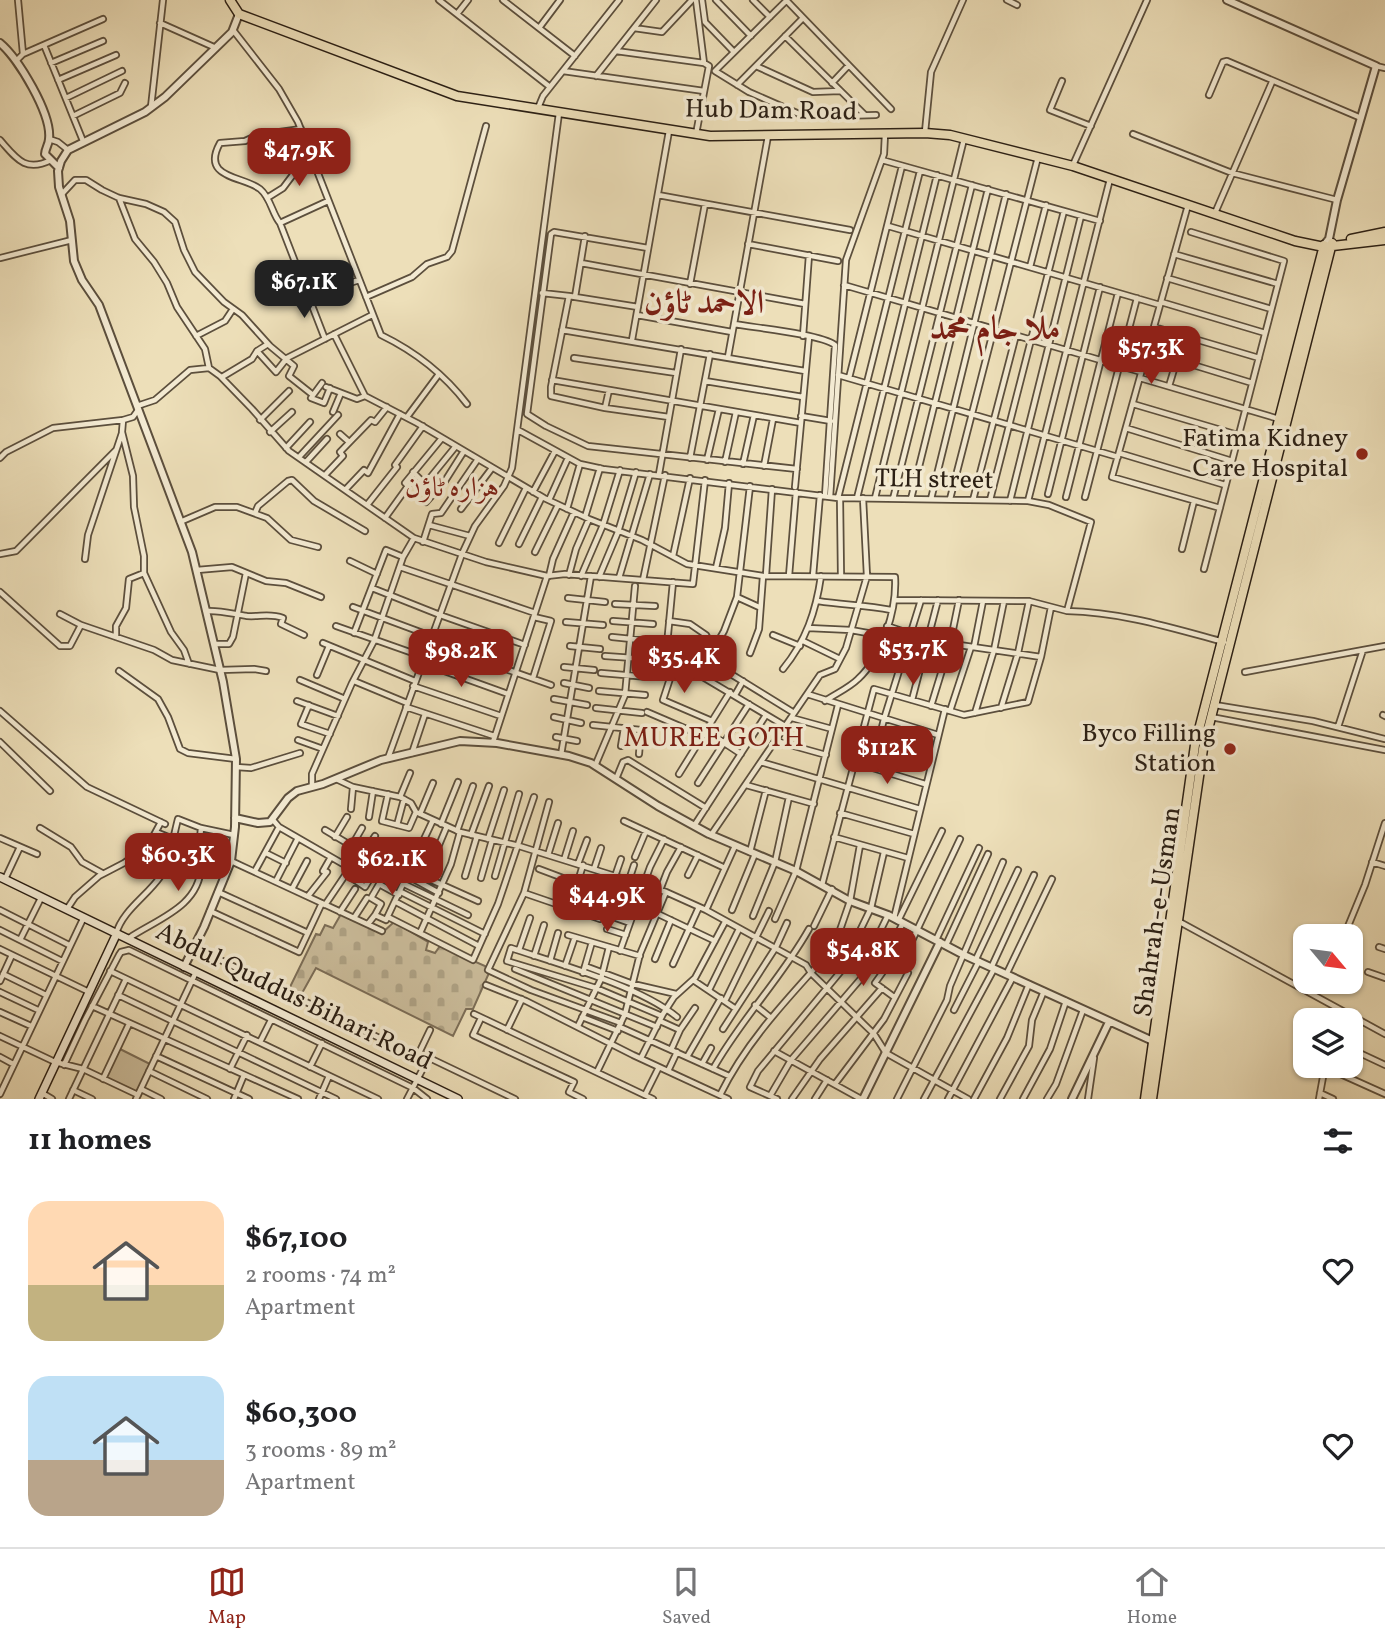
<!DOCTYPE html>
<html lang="en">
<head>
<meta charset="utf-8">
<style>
	:root { --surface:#fff; --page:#f2f2f2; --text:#202124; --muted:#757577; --line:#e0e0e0; --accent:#8f2418 }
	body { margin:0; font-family:Vollkorn,Amiri,serif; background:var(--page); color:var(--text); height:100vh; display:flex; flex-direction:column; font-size:26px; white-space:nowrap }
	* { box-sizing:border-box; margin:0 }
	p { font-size:23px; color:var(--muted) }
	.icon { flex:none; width:38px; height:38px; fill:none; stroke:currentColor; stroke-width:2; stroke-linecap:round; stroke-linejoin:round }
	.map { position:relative; height:1099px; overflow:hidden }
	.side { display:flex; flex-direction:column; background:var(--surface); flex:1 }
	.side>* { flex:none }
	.needle { width:46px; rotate:119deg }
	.buttons { position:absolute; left:1293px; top:924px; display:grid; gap:14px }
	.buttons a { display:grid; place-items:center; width:70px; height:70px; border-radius:14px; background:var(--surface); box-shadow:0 2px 5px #0004; font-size:35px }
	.price { position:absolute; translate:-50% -60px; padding:0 16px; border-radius:14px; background:var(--accent); color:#fff; font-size:23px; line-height:46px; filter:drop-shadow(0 2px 4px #0008) }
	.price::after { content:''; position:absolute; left:50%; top:42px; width:21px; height:16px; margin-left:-10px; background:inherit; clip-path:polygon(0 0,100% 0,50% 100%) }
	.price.current { background:#222; color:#fff }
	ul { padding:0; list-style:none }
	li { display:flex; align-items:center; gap:21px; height:175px; padding:0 28px }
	li span { display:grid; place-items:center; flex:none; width:196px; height:140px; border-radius:21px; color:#555 }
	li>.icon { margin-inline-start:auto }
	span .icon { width:84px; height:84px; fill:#fffc; stroke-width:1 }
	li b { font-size:30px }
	h2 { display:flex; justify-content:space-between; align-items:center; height:84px; padding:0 28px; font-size:30px }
	.menu { display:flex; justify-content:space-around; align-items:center; height:98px; border-top:2px solid var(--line); background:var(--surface); font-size:19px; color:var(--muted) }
	.menu a { display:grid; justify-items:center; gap:4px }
	.menu .current { color:var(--accent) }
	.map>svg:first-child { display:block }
</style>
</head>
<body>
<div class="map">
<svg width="1385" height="1099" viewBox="0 0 1385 1099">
	<defs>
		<pattern id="cemetery-stones" width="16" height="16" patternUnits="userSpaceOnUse" patternTransform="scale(1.75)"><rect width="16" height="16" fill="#ccbe9d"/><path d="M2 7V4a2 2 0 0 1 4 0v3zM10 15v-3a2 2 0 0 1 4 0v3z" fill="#afa386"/></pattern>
	</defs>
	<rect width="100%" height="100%" fill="#eddfb9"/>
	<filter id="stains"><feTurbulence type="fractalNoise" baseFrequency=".00286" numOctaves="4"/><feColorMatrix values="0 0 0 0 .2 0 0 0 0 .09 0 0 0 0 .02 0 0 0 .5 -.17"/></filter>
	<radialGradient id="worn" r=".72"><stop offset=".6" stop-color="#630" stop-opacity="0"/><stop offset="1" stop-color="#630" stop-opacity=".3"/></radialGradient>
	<path fill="url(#cemetery-stones)" stroke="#7c6e58" stroke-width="2" d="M341 914 383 932 394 922 428 942 426 950 435 953 440 946 485 966 489 973 473 1009H466L453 1036 316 968 301 995 289 989 316 934 320 935 325 925 333 928Z"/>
	<path fill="#ccbe9d" stroke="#7c6e58" stroke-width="2" d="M118 1048 152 1065 138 1095 103 1079Z"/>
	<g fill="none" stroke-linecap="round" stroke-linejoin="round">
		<defs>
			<path id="minor" d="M439 0 550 87
				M503 0 575 56
				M696 0 704 63 709 66 696 134
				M702 0 705 22 734 52
				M716 0 751 36
				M753 0 770 17
				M786 0 891 109
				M787 0 715 71 749 92 806 117 876 115
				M1007 0 1017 5
				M457 14 468 0
				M160 23 216 48
				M539 28 560 0
				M634 28 662 32 692 0
				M233 30 279 89 298 122 381 335C414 351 444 374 467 404
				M785 36 865 115
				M44 45 83 141
				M616 51 704 63
				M23 54 103 19
				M17 60 23 54 18 0
				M51 63 103 41
				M756 66 813 92 840 91
				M1376 66 1385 68
				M563 71 704 91
				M596 76 656 0
				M58 80 116 55
				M1062 81 1050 110 1091 126
				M832 83 848 66
				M737 85 803 18
				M1209 95 1223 62 1227 61 1361 118
				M66 98 122 71
				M151 107 163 0
				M538 108 543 96 619 0
				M73 116 120 93 125 83
				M301 129 258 135 245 141 220 143C200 179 244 176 260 189 271 198 272 214 280 223L328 201
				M925 132 931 72 963 0
				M1133 134 1232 173 1337 200
				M49 139 58 142 68 150
				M0 140C16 158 25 173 51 160
				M882 160 1100 221
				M1073 165 1147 0
				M62 194 75 180H86L102 190 119 198 146 204 164 212 175 222 184 250 195 272 224 302 242 315 270 346 294 366 289 376 313 395
				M658 195 850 230
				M119 198 135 239 154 262 167 283 177 307 205 349 209 368 220 376 252 409 289 451 414 538 486 562 547 576 565 574 693 584 705 480
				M267 198 283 188 310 152
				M1188 205 1112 477 1220 508
				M1215 213 1272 82
				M280 223 325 339
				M888 226 1160 305
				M1191 232 1284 261 1204 569
				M748 244 838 261
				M648 248 554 232 551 234 527 414 546 426 588 446 797 469
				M1174 254 1278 284
				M0 258 72 240
				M581 263 805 304
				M1030 267 1046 205
				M1167 278 1271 309
				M690 284 705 204
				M844 285 1141 372
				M307 291H326L359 280
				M542 293 569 296
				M366 297 412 277 427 264 447 257 452 251 486 126
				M575 297 585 236
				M1161 302 1265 333
				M638 307 569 296 551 387V396L605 408 669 417
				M637 315 732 332
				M734 324C756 328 820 334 835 345L825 496
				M1154 327 1259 358
				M562 330 805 371
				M334 334 365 396 417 423 544 498 589 519 642 540 687 564 763 576 895 577C897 610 882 657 858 679 849 688 835 694 825 701
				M196 336 225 321 233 309
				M803 336 809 255
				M632 340 669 131
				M257 351 276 372 287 358 372 315
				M728 357 768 136
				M574 358 676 373
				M1177 360 1252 383
				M838 375 1118 457
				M222 377 252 359 257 351 268 344
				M849 378 902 166
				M1140 378 1279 419
				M552 380 801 423
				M705 381 803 397
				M322 383 311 398 324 403 330 388
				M1169 386 1184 336
				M326 387 357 399 365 396
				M1133 404 1238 435
				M137 406 155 400 190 370 209 368
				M605 408 609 390
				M138 410 133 417 123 420 122 432 133 476 134 507 144 556V573L171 632 184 650 189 664
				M333 412 341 393
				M801 416 831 421
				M407 417 439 374
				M260 420 289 391
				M1126 428 1232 461
				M518 430 580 464 603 469 838 498 1028 501 1049 505 1091 522 1067 611 1029 601 894 600
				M270 432 292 412
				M340 434 349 442
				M286 448 310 422
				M1119 453 1225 485
				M299 457 338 415
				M0 458 6 452 53 428 123 420
				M690 458 710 354
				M707 460 719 409
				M306 462 327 439
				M725 462 736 412
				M743 464 754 415
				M764 466 773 419
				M413 472 434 493
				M659 474 681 349
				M325 475 343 456 340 452 371 420 375 422 387 407
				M425 484 456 446
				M795 487 809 337
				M346 489 364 470 368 473 400 414
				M533 492 555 451
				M1048 494 1100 287
				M830 497 846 260 884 154 885 134
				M1066 497 1118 293
				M1085 497 1137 298
				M838 498 920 171
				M840 498 841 576
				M857 498 937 175
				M875 498 964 139
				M893 499 972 185
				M911 499 988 189
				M931 499 1006 194
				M950 499 1038 157
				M549 500 568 458
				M973 500 1016 335
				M990 500 1064 211
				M1010 501 1081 216
				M1028 501 1110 179
				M426 502 445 481 464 451
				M367 505 397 467 395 465 423 426
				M461 509 492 468
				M567 509 580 464
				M255 513 258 506 288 481 292 480 314 501 365 531
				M585 517 600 468
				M385 518 408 486 405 483 442 438
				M180 522 215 507H237L267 518 291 540 318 547
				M429 525 470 536
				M423 542 432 514 441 513 478 459
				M499 543 526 488
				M519 544 542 497
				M1182 549 1194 501
				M535 552 558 505
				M0 554 16 551 116 450
				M673 556 690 478
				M85 559 88 535 122 433
				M350 561 377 574
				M400 567 535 613
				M716 568 725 528 729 483
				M197 570 232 567 266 581 286 583 321 597
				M569 575 576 549 589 519
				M766 575 772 489
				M549 576 553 559 574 512
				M581 576 603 525 620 470
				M789 576 796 492
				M813 576 820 495
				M599 577 618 532 636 472
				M619 578 650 474
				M643 580 665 475
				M673 582 666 655 785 726
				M372 588 440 615 525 645
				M0 592 60 646H70L81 625
				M737 597 759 607
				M568 598 605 602
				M818 601C843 605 866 605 891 610
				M615 604 655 606
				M353 607 431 636
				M206 611C221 610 233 614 247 616 260 617 270 613 283 618L281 624 304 635
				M1067 611C1121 612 1172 628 1224 642
				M60 614 81 625 154 650 172 660 220 670 254 669 266 671
				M613 621 653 624
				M669 621 690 624 706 635 726 671 794 713
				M566 622 603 625
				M336 626 424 657
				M887 626 932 641 1041 657
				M808 628 851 630 884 636
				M354 633 386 550 403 557
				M773 635 800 646
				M116 637V626L126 608 129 579 144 573
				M612 637 651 641
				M803 641 840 659
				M429 642 551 685
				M323 643 415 681
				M214 644H229L233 637 246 573
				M570 646 600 649
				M974 647 983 601
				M750 653 759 629 763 576
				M605 656 648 659
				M676 660 663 700 712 721
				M422 663 508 694
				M564 667 594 670
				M783 669C806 641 816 611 821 576
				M119 671 158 699 168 717 180 749 188 753 236 759
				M1245 672 1363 650
				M601 673 648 677
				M700 673 724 631 737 597 750 486
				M317 675 329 646
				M533 678 551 621 534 617
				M300 680 345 699
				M354 681 407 703
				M564 683 589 688
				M413 686 501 716
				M599 691 645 695
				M807 694 938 735
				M735 695 743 681
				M554 699 587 705
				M912 700 938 600
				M297 701 338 716
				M309 705 301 724 330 734
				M1215 705 1313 721 1385 739
				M931 706 950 644 959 600
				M406 707 494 736
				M596 708 642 713
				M1001 708 1018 653 1029 601
				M0 711 87 787 165 824
				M950 711 971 647
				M647 712 703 736
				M975 713 994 650 1004 601
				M1383 715 1385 716
				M554 717 581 723
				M1211 717 1385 750
				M792 718 832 729
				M593 725 641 730 639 754
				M1338 727 1363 650 1385 646
				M706 731 741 754
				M556 737 577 741
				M859 739 932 760
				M298 740 323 749
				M776 741 826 755
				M0 742 50 791
				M493 742 547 576
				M621 746 624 728
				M412 753 425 714
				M561 755 591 576
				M388 758 462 554 475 526 504 486 512 468 559 113
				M761 762 920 809
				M853 762 925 784
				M595 766 625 695 635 586
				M236 767 251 768 300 753
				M872 768 884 719 921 600
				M679 774 730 692
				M336 779 353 787 400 797 411 803 416 812 460 832 519 846 666 892 706 910 806 965 811 973 874 1034 886 1053 968 1099
				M616 779 623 762 628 760 706 808
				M698 783 749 704
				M746 785 814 804
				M312 786V774L352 683 374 641 403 557 414 538
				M388 794 382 821 409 828 416 812
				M400 797 410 773
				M549 802 524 893 488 970 531 990 621 1023
				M351 809 353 787
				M840 813 914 834
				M420 814 433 783
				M369 817 373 791
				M273 820 279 827 350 868 325 905
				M624 821 725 868
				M441 824 458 782
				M397 825 404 799
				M694 826 766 715
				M40 828 71 847 82 862 102 873
				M325 830 407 879
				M457 831 473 786
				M156 832 173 839
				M471 835 489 786
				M711 835 820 675 835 669 846 648 867 576 863 498
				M335 837 347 817
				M834 837 908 858
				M0 838 37 854
				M488 839 504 790
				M351 847 362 828
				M750 852 766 790
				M266 853 286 863
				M548 855 558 823
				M135 856 161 874
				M635 857 646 831
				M564 860 573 831
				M231 861 382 931
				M1372 862 1385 866
				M431 864 447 826
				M578 864 587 840
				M350 868 353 870 375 836
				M411 868 427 878 478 901
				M539 869 656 913 715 941
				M594 869 601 848
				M255 871 279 827
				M346 874 365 887 379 864
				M688 875 698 855
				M408 876 439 893
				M465 876 477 836
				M495 876 519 794
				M481 878 492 840
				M5 879 20 847
				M629 880 634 865
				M276 881 298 838
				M379 884 399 895
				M404 884 468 915
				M822 885 874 689 964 715 1028 702 1041 657 1051 607
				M292 889 307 861
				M660 890 667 872 681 847
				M218 892 308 933
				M401 892 485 934
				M524 893 600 919 621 859
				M308 896 327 872 323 871 331 857
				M396 902 479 946
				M570 907 583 865
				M67 909 75 897 99 876 124 863 148 846 161 822
				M0 910 69 945
				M706 910 735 846
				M732 910 755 854
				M210 911 299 952 322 903
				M340 912 355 889
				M375 915 381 904 371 898 388 869
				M610 916 630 923
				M753 916 775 862 789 797
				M388 917 473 960 498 904 534 797
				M354 918 367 898
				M894 918 945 709
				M775 919 796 871 838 705
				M898 921 942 831
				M1178 921 1385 1034
				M368 924 375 915 386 920 433 820
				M814 926 832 889
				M607 929 626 935
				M0 930 62 961
				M840 930 850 901 860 845
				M420 933 451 864 460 832
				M116 934C122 911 147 896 160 877 170 861 173 838 178 819L201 828 234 835
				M568 935 640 956
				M1344 936 1365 885 1385 823
				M129 938C157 919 199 907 201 867 201 854 199 842 201 828
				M20 940 41 898
				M936 940 979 848
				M855 941 871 908 884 852
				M946 945 988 854
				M194 947 410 1053H419
				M1379 947 1385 949
				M0 949 89 992
				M519 950 530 918
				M871 950 888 915
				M620 951 650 867 664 839
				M534 956 544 925
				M885 957 903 923
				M655 959 671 920
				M976 959 1018 870
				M550 961 558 933
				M673 964 699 907
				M901 964 960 839
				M565 966 575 937
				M585 966 633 984 676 994
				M992 966 1034 875
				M515 969 657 1027
				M885 969 875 983 894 997
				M110 971 378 1099
				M1368 972 1385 978
				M583 973 592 942
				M1007 973 1052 879
				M3 974 46 995
				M693 980 736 1009
				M0 981 12 955
				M486 985 526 1001 633 1055 728 1099
				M709 990 739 929
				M0 992 38 1010
				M118 995 336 1099
				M725 1001 769 911
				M755 1005 771 1018
				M92 1006 298 1099
				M954 1010 979 961
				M0 1012 31 1026
				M474 1014 653 1099
				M662 1016 596 988 507 961 511 948C559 964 639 986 677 1017
				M582 1017 618 1031
				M481 1018 473 1035 574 1082 569 1092 583 1099
				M1333 1020 1335 1007
				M660 1021 680 1030
				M578 1026 601 979 609 947
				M620 1027 729 1076
				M723 1029 776 947 787 923
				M430 1030 419 1053 515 1099
				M507 1030 522 999
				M0 1036 55 1062 83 1069 138 1095
				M260 1042 271 1020
				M1351 1049 1385 1065
				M671 1050 680 1030 695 1008
				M774 1051 861 1099
				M156 1056 249 1099
				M0 1057 13 1064
				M687 1057 721 998
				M641 1058 663 1014 674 997 695 978 725 922
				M702 1064 711 1048
				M64 1065 85 1020 119 955 121 952 129 950 413 1088 427 1099
				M310 1067 322 1043
				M1325 1067 1385 1094
				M230 1069 247 1035
				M713 1069C741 1019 781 979 809 929
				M149 1071 207 1099
				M668 1071 677 1052
				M597 1072 625 1014 640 954 666 892
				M103 1079 129 1024
				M835 1084 884 1019 908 973
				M141 1089 161 1099
				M73 1090 92 1099
				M42 1093 52 1099
				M1320 1093 1333 1099
				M0 1094 83 919
				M645 1095 659 1067
				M720 1095C748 1038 793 993 835 946
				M770 1096 791 1060 876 961
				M69 1099 126 979
				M136 1099 196 972
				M234 1099 244 1075
				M319 1099 329 1076
				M407 1099 429 1057
				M777 1099 750 1087 758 1071 861 947
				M792 1099 820 1059 882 988
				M815 1099 827 1080
				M897 1099 947 1000 950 986 1003 862
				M924 1099 994 969
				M948 1099 1013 977
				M974 1099 1007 1038 1029 984
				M1000 1099 1029 1046 1032 1020 1044 991
				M1023 1099 1050 1049 1066 1001
				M1047 1099 1056 1084 1083 1010
				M1088 1099 1094 1058
				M1319 1099 1325 1066"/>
			<path id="tertiary" d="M1227 0 1376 66 1337 200 1329 239 1324 245
				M0 43C18 58 52 114 49 139 49 144 45 149 45 154L59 168
				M235 818 258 823 270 822 288 798 297 791 323 784 381 760 460 741 497 743 569 756 591 763 658 806 709 834 796 871 850 901 888 915 964 955 1155 1042
				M184 967 204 927 231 861 235 827 236 759 223 682 192 552 99 305 82 280 74 261 70 221 59 187 58 171 61 161 68 150 145 112 165 97 232 32 239 14
				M863 1099 940 942
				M1072 1099 1109 1022"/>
			<path id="secondary" d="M0 877 458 1099
				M39 1099 116 935"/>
			<path id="primary" d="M230 0 239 14 457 96 710 136 925 133 950 135 1073 166 1295 241 1324 247 1385 240
				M1351 239 1385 232
				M1145 1099 1195 745 1324 245
				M1152 1099 1203 749 1332 243"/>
		</defs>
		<use href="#minor" stroke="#5c4f3d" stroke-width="8"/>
		<use href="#tertiary" stroke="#5c4f3d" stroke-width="10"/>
		<use href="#secondary" stroke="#2b1f14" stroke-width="10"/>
		<use href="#primary" stroke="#2b1f14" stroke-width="11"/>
		<use href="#minor" stroke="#f3ead2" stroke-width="4.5"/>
		<use href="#tertiary" stroke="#f3ead2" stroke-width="6"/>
		<use href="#secondary" stroke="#f3ead2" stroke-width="7"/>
		<use href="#primary" stroke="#eddfb9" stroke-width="8"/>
	</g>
	<g fill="#8f2418" stroke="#f3ead2" stroke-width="2.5">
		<circle cx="1362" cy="454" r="7"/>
		<circle cx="1230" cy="749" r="7"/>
	</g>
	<g text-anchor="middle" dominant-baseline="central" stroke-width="7" stroke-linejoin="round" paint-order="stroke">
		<g font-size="26" fill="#2b1f14" stroke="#f3ead2">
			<text transform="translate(771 111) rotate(1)">Hub Dam Road</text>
			<text transform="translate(934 480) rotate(1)">TLH street</text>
			<text transform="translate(1158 912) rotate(-82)">Shahrah-e-Usman</text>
			<text transform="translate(294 997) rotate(26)">Abdul Quddus Bihari Road</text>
		</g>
		<g font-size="26" fill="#2b1f14" stroke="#f3ead2" text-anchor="end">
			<text x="1348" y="439">Fatima Kidney<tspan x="1348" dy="30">Care Hospital</tspan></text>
			<text x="1216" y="734">Byco Filling<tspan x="1216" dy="30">Station</tspan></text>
		</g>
		<g font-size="28" fill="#7a1f14" stroke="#f3ead2">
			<text x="452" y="488">ہزارہ ٹاؤن</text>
			<text x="714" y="738">MUREE GOTH</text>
		</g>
		<g font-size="33" font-weight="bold" fill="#7a1f14" stroke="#f3ead2">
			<text x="704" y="305">الاحمد ٹاؤن</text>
			<text x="995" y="331">ملا جام محمد</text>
		</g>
	</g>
	<rect width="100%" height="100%" filter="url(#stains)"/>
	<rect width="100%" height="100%" fill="url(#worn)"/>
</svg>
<div class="buttons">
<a><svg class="needle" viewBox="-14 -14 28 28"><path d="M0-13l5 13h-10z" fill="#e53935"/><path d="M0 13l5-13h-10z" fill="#757577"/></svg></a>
<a><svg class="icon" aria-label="layers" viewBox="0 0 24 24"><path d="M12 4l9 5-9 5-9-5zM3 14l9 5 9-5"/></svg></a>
</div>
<b class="price" style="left:299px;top:188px">$47.9K</b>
<b class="price current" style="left:304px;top:320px">$67.1K</b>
<b class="price" style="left:1151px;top:386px">$57.3K</b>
<b class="price" style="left:913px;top:687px">$53.7K</b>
<b class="price" style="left:461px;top:689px">$98.2K</b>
<b class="price" style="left:684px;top:695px">$35.4K</b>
<b class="price" style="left:887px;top:786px">$112K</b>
<b class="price" style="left:178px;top:893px">$60.3K</b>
<b class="price" style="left:392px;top:897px">$62.1K</b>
<b class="price" style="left:607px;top:934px">$44.9K</b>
<b class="price" style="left:863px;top:988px">$54.8K</b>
</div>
<section class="side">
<h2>11 homes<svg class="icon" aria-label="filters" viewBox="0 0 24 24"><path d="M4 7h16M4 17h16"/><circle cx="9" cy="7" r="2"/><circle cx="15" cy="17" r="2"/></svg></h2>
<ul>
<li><span style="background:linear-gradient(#ffd9b3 60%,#c2b280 0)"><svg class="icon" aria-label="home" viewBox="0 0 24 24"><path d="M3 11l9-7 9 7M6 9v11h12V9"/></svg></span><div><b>$67,100</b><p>2 rooms · 74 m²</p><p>Apartment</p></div><svg class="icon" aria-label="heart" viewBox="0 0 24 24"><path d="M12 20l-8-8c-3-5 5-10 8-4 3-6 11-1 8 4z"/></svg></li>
<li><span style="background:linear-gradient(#bfe0f5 60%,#b9a48a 0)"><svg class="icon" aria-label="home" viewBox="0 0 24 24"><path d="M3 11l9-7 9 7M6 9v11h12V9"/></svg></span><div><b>$60,300</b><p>3 rooms · 89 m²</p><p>Apartment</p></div><svg class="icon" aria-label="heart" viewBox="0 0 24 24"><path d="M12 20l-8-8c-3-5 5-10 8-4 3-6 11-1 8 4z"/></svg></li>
</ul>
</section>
<nav class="menu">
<a class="current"><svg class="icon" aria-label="map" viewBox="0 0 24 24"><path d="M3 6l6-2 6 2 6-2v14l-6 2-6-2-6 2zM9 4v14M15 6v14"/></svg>Map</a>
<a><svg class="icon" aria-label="saved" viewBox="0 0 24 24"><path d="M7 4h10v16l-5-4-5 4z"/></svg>Saved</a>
<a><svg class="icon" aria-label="home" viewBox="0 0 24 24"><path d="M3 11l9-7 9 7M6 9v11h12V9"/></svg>Home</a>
</nav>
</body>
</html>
